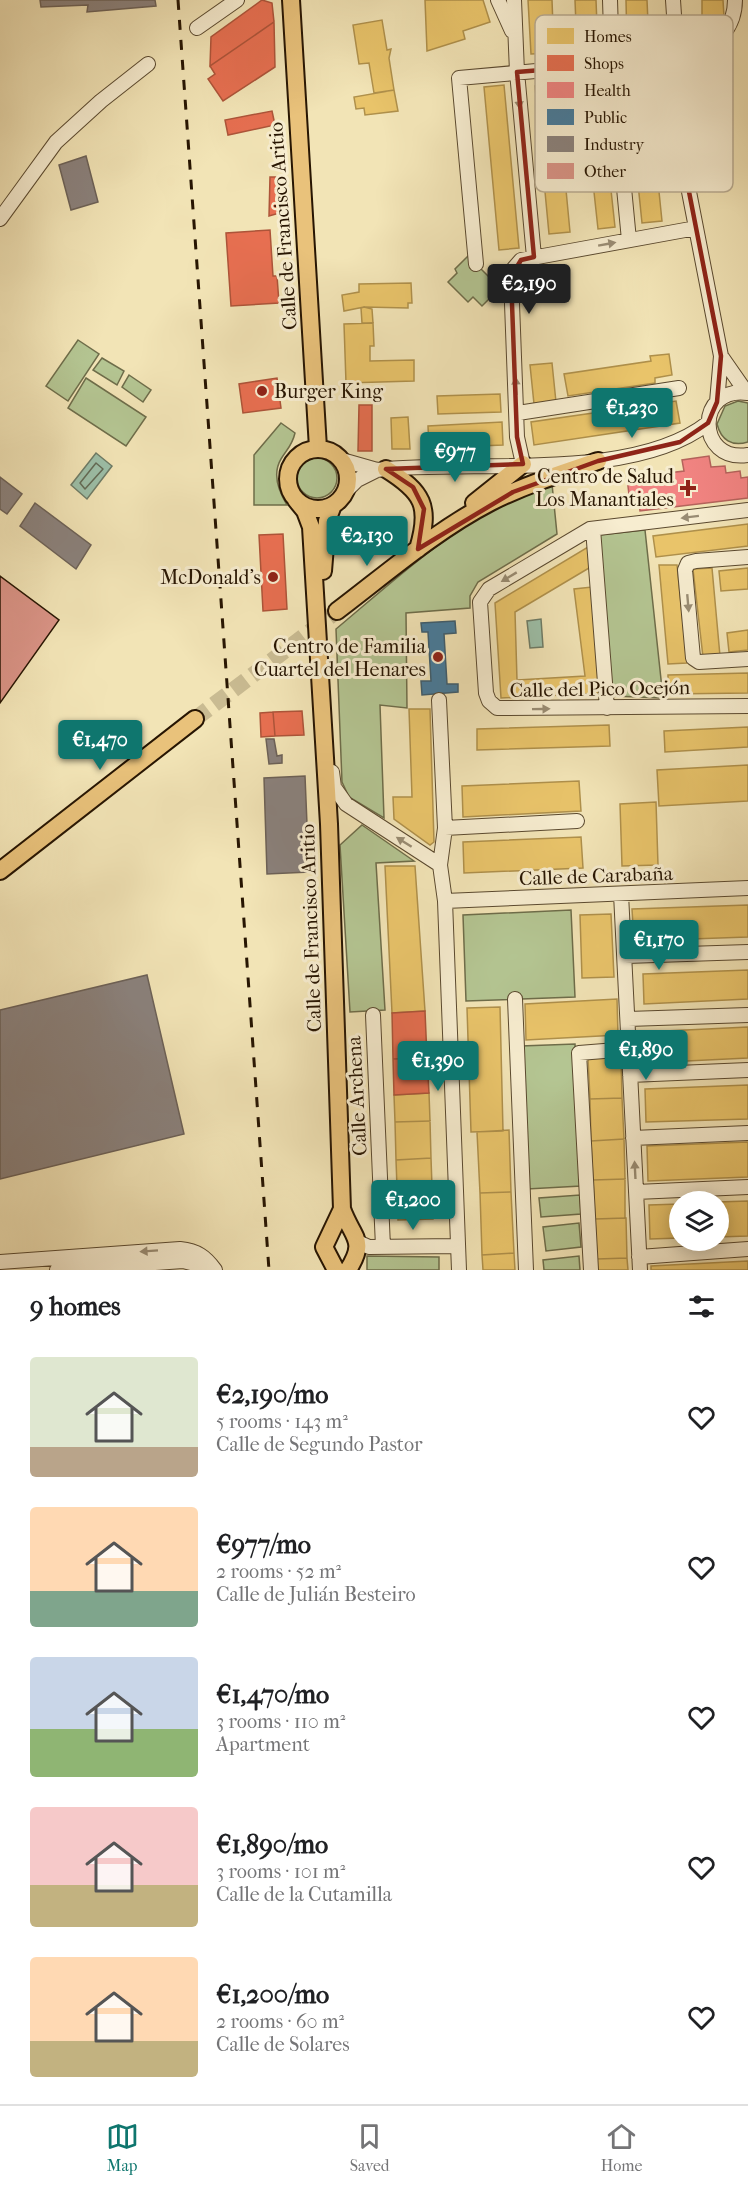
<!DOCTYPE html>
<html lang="en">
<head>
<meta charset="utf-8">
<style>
	:root { --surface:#fff; --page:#f6f6f6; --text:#202124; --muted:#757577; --line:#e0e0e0; --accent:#0f766e }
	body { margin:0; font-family:"IM FELL French Canon",serif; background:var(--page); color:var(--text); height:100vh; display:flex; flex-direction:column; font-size:22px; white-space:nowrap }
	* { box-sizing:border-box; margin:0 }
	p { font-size:20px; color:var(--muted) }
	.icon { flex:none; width:33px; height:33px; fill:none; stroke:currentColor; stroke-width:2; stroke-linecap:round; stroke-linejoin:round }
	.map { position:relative; height:1270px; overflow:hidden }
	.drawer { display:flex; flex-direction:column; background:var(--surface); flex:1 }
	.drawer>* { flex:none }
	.controls { position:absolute; left:669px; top:1191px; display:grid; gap:12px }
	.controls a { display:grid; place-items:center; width:60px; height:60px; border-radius:50%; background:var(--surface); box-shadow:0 3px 15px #0003; font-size:30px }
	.price { position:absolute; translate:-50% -51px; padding:0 14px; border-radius:6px; background:var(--accent); color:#fff; font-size:20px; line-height:39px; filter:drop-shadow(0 2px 3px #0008) }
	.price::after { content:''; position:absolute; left:50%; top:36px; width:18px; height:14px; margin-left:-9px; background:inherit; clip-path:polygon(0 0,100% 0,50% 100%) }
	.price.selected { background:#222; color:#fff }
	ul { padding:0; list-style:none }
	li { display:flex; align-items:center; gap:18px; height:150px; padding:0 30px }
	li span { display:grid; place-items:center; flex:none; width:168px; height:120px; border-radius:6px; color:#555 }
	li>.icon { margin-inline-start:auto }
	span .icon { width:72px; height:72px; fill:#fffc; stroke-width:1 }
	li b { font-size:26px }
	h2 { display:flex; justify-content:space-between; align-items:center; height:72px; padding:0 30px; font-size:26px }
	.menu { display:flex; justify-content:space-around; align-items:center; height:84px; border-top:2px solid var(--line); background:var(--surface); font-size:16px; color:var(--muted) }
	.menu a { display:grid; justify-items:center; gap:3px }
	.menu .selected { color:var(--accent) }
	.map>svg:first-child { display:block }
</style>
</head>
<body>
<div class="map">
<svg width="748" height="1270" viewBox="0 0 748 1270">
	<rect width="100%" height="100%" fill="#f2e4b6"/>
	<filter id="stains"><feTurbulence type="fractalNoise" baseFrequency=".00333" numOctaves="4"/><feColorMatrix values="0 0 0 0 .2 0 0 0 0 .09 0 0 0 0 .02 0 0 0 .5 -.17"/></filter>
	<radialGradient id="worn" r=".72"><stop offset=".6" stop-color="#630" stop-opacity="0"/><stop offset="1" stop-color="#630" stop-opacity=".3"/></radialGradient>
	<path fill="#b4c592" stroke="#6e6d4a" stroke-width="1.5" d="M468 256 500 288 482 306 473 297 468 302 448 282 457 273 455 269Z
		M78 340 99 354 68 401 46 386Z
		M102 358 124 371 117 385 93 370Z
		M129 375 151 390 143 402 122 387Z
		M86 378 146 417 126 446 68 408Z
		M738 401 748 403V442C732 447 721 440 717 424L725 406Z
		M281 423 295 433C292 446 287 449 281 459 272 474 279 492 287 505H254V455Z
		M297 478a20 20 0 1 1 40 0a20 20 0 1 1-40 0Z
		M552 484 557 534 478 582 470 596V608L406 613 407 708 380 705 384 818 349 797 342 782 336 629C390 584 445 532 510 501 523 494 538 489 552 484Z
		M645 530 663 698 612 696 598 535Z
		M362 825 414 861 376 863 385 1010 350 1012 340 845Z
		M571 910 575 997 466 1001 463 915Z
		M575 1044 581 1186 527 1189 521 1046Z
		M580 1195 581 1214 541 1217 539 1198Z
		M579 1223 581 1247 546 1251 543 1227Z
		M367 1256 439 1257V1270H367Z
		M579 1256 580 1270H544L543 1260Z"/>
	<path fill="#9cbfa8" stroke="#6d7b66" stroke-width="1.5" d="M96 453 112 466 87 499 71 485Z
		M541 619 543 647 530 648 527 621Z"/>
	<path fill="#e9c46a" stroke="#af904b" stroke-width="1.5" d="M425 0H483L490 22 463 31 465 39 427 51Z
		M528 0H552L554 53 531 54Z
		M575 0H596L598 51 577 52Z
		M626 0H647L649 45 627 46Z
		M702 0H723L724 17 702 18Z
		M382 20 387 50 391 49 389 58 394 90 374 93 369 63 359 64 353 25Z
		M647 74 662 221 642 223 627 76Z
		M599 79 615 227 598 229 582 81Z
		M556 84 570 232 549 234 535 86Z
		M504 85 519 248 499 250 484 87Z
		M394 90 398 111 365 115 364 108 356 109 354 97Z
		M411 283 412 303H408V308L364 307 344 311 342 295 359 292V284Z
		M364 307 372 309 373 323H362L361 308Z
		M373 323 374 346H370V361L414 360V381L346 383 344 324Z
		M669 354 672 375 655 378V383L568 396 564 374 651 361 650 356Z
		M552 363 556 402 534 404 530 365Z
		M500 394 501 412 438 414 437 396Z
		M676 401 680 423 534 445 531 422Z
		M408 417 410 449H392L391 418Z
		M502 422 503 445 429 448 428 426Z
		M748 524V546L656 557 653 536Z
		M588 547 589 568 515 612 517 680 585 676 574 589 592 587 602 693 501 698 495 603Z
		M659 565H677L687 663 668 664Z
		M712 568 720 656 703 657 693 569Z
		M748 568V589L721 591 719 571Z
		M748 630V650L729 652 727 633Z
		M748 673V693L668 694V675Z
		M409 709H430L434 842 430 845 394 819 393 797H412Z
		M609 725 610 746 477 750V729Z
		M748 727V747L665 752 664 731Z
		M748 765V801L659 806 657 770Z
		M579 781 581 811 463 817 462 786Z
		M656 802 658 865 622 866 620 804Z
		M581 837 583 868 464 873 463 842Z
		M385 866H415L425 1011 392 1013Z
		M748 905V937L634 941 632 909Z
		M611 914 614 977 582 978 580 915Z
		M748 970V999L644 1004 643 974Z
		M617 999 618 1035 526 1040 525 1004Z
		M500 1007 503 1131 471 1132 467 1008Z
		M748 1027V1058L646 1063 645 1032Z
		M621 1057 622 1098 590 1099 588 1058Z
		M748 1085V1119L646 1122 645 1089Z
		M429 1093 430 1121 395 1122 394 1095Z
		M622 1098 624 1139 591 1141 590 1099Z
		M430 1121 431 1158 396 1160 395 1122Z
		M509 1130 511 1192 480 1193 477 1132Z
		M624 1139 625 1179 593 1180 591 1141Z
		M748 1142V1177L648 1181 647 1146Z
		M431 1158 432 1186 397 1187 396 1160Z
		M625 1179V1218L595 1219 593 1180Z
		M432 1186 433 1219 398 1220 397 1187Z
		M511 1192 514 1253 482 1255 480 1193Z
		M748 1201V1236L718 1237V1202Z
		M680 1204V1238L650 1239 649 1205Z
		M626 1218 627 1258 597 1259 595 1219Z
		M514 1253 515 1270H483L482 1255Z
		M627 1258 628 1270H597V1259Z
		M748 1261V1270H651V1266Z"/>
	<path fill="#e76f51" stroke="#ad5439" stroke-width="1.5" d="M262 0 272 3 274 22 210 66 211 37Z
		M274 22 275 67 223 101 208 79 215 74 210 66Z
		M272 111 275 125 228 135 225 120Z
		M270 177H283V212L269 216Z
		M270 230 273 276H277L279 303 231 306 226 233Z
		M277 378 281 408 243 413 239 384Z
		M359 405H372V451H358Z
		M283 534 287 609 263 611 259 535Z
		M302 711 304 735 275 736 273 712Z
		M273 712 275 736 261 737 260 713Z
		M425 1011 427 1058 393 1059 392 1013Z
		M427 1058 429 1093 394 1095 393 1059Z"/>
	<path fill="#f28482" stroke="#b5635c" stroke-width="1.5" d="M709 456 711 467 725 466 726 473 740 471 741 478 748 477V498L640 511 639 502 630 503 627 478 684 471 682 460Z"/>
	<path fill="#457b9d" stroke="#3c5c6e" stroke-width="1.5" d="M455 621 456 633 444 634 447 684H458V692L422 695 421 681H431L428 632H422L421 623Z"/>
	<path fill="#8a817c" stroke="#6c6157" stroke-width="1.5" d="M40 0H155L156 6 87 12 88 5 41 7Z
		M86 156 98 202 71 210 59 165Z
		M0 477 22 494 7 514 0 509Z
		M35 503 91 545 76 569 20 526Z
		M266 739H274L277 756 282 755V763L269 764Z
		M305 776 309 872 267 874 264 778Z
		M147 975 184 1134 0 1179V1010Z"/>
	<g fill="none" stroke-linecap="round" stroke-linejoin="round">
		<path stroke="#626a55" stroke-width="1.5" d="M96 463 103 469 85 489 80 483Z"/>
	</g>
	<path fill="#da9386" stroke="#271502" stroke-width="1.5" d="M0 576 59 620 0 703Z"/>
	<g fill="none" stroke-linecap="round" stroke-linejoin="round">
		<path stroke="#c9bb92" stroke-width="16" stroke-dasharray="16 8" stroke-linecap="butt" d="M195 719 337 611"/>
		<defs>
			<path id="minor" d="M498 0 512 31
				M514 0 517 72 534 257
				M610 0 612 63 629 240
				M673 0 684 166 721 356 717 402
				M197 28 237 0
				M0 219 56 142 101 101 148 64
				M476 264 459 78 692 57C716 46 735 28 735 0
				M721 356 746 392
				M748 393C695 385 696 463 748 455
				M518 413 679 388
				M342 460 377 470
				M523 464 517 437 511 277 514 268 521 260 696 228
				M346 491 357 480 377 470C471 459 632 483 708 423
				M748 510 590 529 489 589 480 602 486 693 489 701 497 708 748 706
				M593 529 607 708
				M748 557 696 561 688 563 685 570 693 658 699 662 748 659
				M439 700 445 828 440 865
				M332 772 334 787 346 804 440 865 445 901 459 1270
				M445 828 577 821
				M621 894 640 1270
				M445 901 748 888
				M625 956 748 952
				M515 999 526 1270
				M373 1015 383 1247
				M628 1019 748 1015
				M630 1075 748 1070
				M633 1138 748 1133
				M636 1192 748 1187
				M358 1242 369 1247 457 1246
				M639 1257 748 1249
				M0 1262 180 1249C197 1251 205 1256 215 1270
				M57 1270 183 1261 195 1264 202 1270
				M591 1270 579 1053 629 1049"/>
			<path id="major" d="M291 0 318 448
				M288 479a30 30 0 1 1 60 0a30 30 0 1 1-60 0Z
				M386 469C423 492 431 506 418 549
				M296 500 305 511 311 527 329 824 342 1209C353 1239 367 1240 348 1270
				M474 503 523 464
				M323 571 327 521 333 505
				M337 611C386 574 435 531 491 502 525 485 562 473 598 461
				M0 871 195 719
				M336 1270 324 1247 342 1209"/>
		</defs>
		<use href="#minor" stroke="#5a492f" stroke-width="16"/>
		<use href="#major" stroke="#271502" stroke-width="20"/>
		<use href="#minor" stroke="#f7edd0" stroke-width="14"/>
		<use href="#major" stroke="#e9c27b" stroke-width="16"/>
		<path stroke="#271502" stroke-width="3" stroke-dasharray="10 10" stroke-linecap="butt" d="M178 0 269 1270"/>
	</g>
	<defs><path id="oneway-solid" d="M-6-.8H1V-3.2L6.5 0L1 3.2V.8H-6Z" transform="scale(1.5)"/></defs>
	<g fill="#998c73">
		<use href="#oneway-solid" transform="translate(519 100) rotate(85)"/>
		<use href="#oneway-solid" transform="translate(607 244) rotate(-10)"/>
		<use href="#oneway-solid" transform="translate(516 386) rotate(-93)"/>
		<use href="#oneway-solid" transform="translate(690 517) rotate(173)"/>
		<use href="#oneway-solid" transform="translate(509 577) rotate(149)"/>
		<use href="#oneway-solid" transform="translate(688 603) rotate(85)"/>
		<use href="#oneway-solid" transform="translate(541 709) rotate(-1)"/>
		<use href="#oneway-solid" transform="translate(404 842) rotate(-148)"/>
		<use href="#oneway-solid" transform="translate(635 1170) rotate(-93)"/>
		<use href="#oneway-solid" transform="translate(149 1251) rotate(176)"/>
	</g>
	<path fill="none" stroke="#8f2418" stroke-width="4.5" stroke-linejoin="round" d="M676 59 684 166 721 356 717 402 708 423 680 442 598 461 513 492 418 549 424 509 413 487 386 469 523 464 517 437 511 277 521 260 534 257 517 72Z"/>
	<g fill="#8f2418" stroke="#f7edd0" stroke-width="2">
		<circle cx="262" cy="391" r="6"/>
		<path d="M685 479h6v6h6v6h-6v6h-6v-6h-6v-6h6z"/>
		<circle cx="273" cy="577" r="6"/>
		<circle cx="438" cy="657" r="6"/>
	</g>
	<g text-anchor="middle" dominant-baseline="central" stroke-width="6" stroke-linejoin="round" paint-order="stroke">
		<g font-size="20" fill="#271502" stroke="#f7edd0">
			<text transform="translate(283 226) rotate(-94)">Calle de Francisco Aritio</text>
			<text transform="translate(600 689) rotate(-1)">Calle del Pico Ocejón</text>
			<text transform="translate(596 876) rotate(-2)">Calle de Carabaña</text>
			<text transform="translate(311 928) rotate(-92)">Calle de Francisco Aritio</text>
			<text transform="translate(357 1096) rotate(-93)">Calle Archena</text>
		</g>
		<g font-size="20" fill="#271502" stroke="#f7edd0" text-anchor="end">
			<text x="274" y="391" text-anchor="start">Burger King</text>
			<text x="674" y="476">Centro de Salud<tspan x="674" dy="23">Los Manantiales</tspan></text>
			<text x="261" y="577">McDonald's</text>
			<text x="426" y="646">Centro de Familia<tspan x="426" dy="23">Cuartel del Henares</tspan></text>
		</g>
	</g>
	<rect x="535" y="15" width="198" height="177" rx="9" fill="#f7edd0" stroke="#b9ac92" stroke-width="1.5"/>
	<rect x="547" y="28" width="27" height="16" fill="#e9c46a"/>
	<rect x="547" y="55" width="27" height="16" fill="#e76f51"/>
	<rect x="547" y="82" width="27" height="16" fill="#f28482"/>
	<rect x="547" y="109" width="27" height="16" fill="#457b9d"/>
	<rect x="547" y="136" width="27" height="16" fill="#8a817c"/>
	<rect x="547" y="163" width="27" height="16" fill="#da9386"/>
	<g font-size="16" fill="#271502">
		<text x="584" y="42">Homes</text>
		<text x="584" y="69">Shops</text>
		<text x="584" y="96">Health</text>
		<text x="584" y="123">Public</text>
		<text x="584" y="150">Industry</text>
		<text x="584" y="177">Other</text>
	</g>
	<rect width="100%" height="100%" filter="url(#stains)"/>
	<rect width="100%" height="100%" fill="url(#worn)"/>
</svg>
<div class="controls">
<a><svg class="icon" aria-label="layers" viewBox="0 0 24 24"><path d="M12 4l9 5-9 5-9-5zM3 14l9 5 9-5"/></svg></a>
</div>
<b class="price selected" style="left:529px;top:315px">€2,190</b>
<b class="price" style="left:632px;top:439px">€1,230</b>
<b class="price" style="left:455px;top:483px">€977</b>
<b class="price" style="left:367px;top:567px">€2,130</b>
<b class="price" style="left:100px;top:771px">€1,470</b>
<b class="price" style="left:659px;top:971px">€1,170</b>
<b class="price" style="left:646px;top:1081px">€1,890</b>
<b class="price" style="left:438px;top:1092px">€1,390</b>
<b class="price" style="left:413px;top:1231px">€1,200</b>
</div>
<section class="drawer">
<h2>9 homes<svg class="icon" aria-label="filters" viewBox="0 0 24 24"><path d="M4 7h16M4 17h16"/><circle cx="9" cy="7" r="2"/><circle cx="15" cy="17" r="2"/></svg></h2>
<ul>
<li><span style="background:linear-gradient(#dfe7d0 75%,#b9a48a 0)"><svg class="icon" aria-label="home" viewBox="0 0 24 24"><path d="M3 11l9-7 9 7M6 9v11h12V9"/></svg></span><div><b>€2,190/mo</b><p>5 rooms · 143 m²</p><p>Calle de Segundo Pastor</p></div><svg class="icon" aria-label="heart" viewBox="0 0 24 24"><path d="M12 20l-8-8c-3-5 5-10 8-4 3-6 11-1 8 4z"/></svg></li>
<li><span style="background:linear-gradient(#ffd9b3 70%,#7fa58c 0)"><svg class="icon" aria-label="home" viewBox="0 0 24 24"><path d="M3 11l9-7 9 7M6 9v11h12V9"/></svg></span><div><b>€977/mo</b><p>2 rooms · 52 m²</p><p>Calle de Julián Besteiro</p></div><svg class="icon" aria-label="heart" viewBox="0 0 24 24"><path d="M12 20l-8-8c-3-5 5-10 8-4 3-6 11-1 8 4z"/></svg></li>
<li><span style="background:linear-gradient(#c9d6e8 60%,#8fb573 0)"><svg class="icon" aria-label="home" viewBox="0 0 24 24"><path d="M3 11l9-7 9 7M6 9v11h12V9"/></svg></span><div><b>€1,470/mo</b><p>3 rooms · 110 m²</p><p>Apartment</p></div><svg class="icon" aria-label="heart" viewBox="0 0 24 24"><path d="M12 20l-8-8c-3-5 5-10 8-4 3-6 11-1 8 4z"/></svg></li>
<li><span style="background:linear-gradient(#f6c9c9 65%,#c2b280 0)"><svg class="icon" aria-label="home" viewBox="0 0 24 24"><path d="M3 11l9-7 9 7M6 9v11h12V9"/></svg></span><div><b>€1,890/mo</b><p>3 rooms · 101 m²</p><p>Calle de la Cutamilla</p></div><svg class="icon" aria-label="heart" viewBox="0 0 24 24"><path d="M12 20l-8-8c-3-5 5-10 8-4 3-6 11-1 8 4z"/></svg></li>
<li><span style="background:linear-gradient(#ffd9b3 70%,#c2b280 0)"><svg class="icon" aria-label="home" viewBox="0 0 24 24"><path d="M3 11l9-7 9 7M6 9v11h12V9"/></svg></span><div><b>€1,200/mo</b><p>2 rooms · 60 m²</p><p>Calle de Solares</p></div><svg class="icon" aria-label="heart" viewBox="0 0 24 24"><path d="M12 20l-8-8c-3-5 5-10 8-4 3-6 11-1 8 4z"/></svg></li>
</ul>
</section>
<nav class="menu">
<a class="selected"><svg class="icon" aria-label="map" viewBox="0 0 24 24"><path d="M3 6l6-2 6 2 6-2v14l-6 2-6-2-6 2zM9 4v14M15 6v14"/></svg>Map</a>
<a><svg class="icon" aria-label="saved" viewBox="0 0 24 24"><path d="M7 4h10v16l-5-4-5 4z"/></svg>Saved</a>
<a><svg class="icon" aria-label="home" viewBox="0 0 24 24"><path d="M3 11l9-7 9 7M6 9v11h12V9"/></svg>Home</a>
</nav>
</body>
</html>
